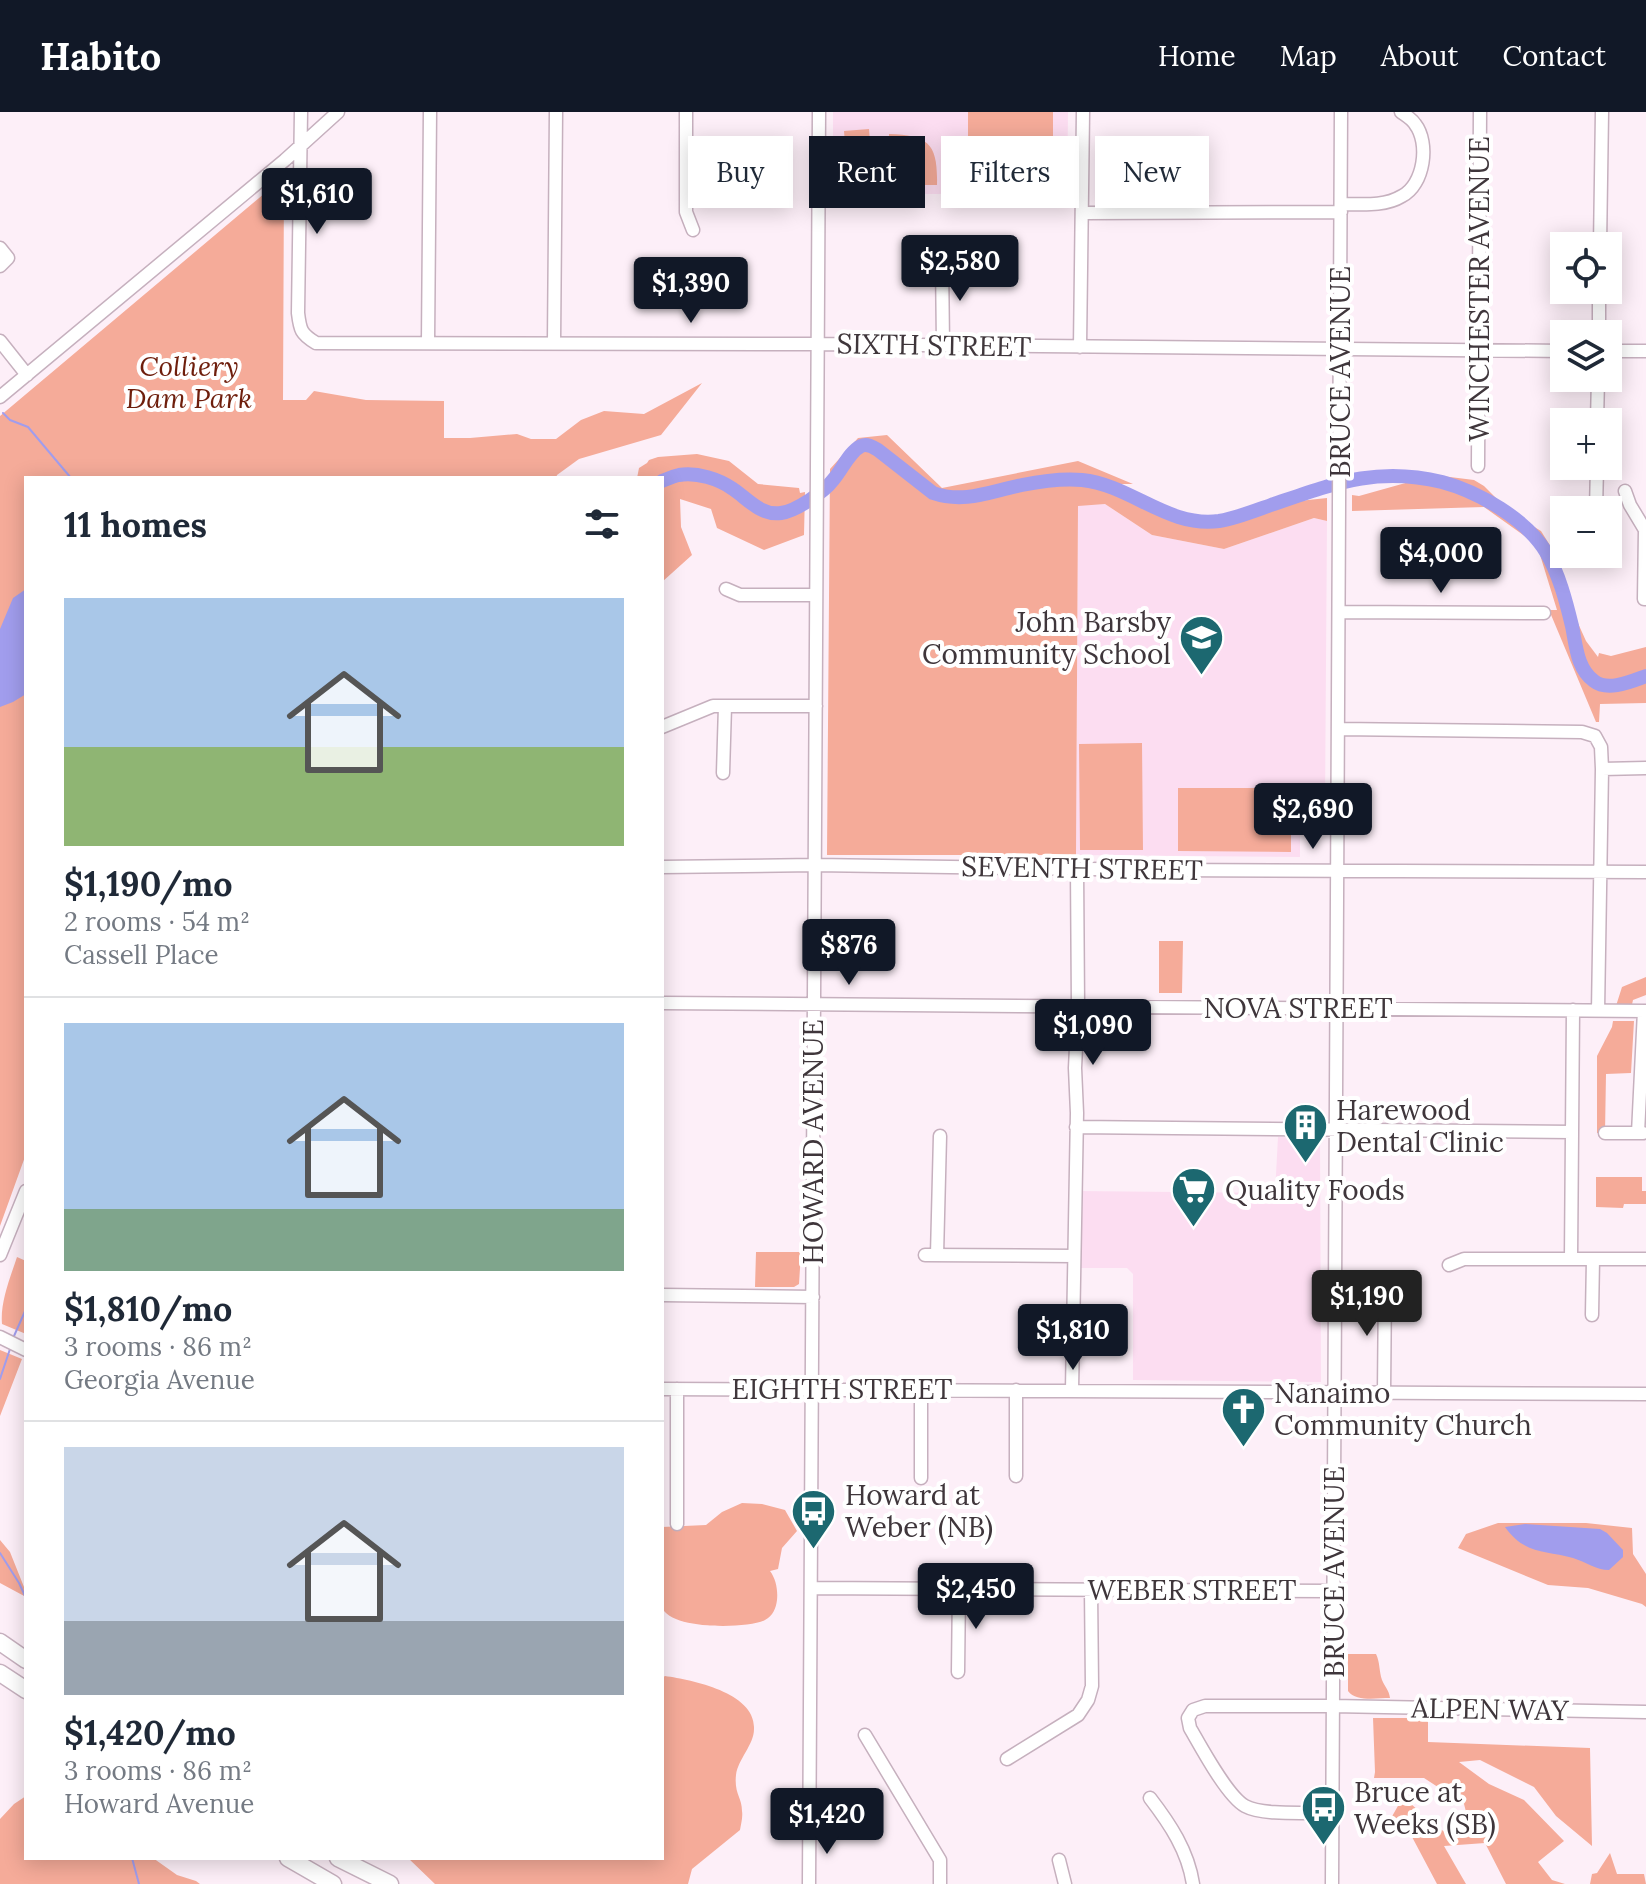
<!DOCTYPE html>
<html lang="en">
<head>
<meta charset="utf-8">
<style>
	:root { --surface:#fff; --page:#f6f6f7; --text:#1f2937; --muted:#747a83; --line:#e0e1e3; --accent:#111827 }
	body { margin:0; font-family:Lora,serif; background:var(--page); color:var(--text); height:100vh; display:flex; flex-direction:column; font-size:30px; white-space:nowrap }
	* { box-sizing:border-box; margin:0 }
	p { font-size:26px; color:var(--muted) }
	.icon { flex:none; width:44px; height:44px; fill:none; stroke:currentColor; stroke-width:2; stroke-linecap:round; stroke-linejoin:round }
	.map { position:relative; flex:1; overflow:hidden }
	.side { position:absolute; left:24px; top:364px; width:640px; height:1384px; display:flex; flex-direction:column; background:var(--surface); border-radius:0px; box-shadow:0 4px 20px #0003 }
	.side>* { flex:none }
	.banner { position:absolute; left:688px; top:24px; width:760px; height:72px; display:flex; gap:16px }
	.tools { position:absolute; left:1550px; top:120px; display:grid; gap:16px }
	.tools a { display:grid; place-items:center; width:72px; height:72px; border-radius:0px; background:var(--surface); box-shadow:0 4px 20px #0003; font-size:40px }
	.price { position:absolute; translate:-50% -68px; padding:0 18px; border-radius:8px; background:var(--accent); color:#fff; font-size:26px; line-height:52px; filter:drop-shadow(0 2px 4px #0008) }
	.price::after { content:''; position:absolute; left:50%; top:48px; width:24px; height:18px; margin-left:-12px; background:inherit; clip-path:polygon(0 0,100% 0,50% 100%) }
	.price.on { background:#222; color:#fff }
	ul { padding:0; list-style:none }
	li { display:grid; align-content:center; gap:16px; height:424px; padding:0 40px }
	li+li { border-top:2px solid var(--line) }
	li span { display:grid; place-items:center; height:248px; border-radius:0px; color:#555 }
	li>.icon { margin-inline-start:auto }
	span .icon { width:144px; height:144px; fill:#fffc; stroke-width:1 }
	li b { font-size:34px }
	h2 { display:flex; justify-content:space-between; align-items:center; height:96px; padding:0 40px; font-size:34px }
	.pill { padding:0 28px; border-radius:0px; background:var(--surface); box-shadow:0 4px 20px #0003; font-size:28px; line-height:72px }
	.pill.on { background:var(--accent); color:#fff }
	header { display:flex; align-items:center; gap:48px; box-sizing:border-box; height:112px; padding:0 40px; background:var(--accent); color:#fff }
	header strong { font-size:38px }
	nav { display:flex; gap:44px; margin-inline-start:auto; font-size:28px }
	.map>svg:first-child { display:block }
</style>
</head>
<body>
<header>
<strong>Habito</strong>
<nav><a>Home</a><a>Map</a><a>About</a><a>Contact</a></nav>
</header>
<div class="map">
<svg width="1646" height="1772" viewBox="0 0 1646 1772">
	<rect width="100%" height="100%" fill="#fdeff8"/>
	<path fill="#fcddf1" d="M833 0H1068L1067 82H833Z
		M1105 392 1152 423 1224 437 1314 406 1327 409 1325 694 1300 693V745L1076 743 1078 393Z
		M1278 1025 1320 1026 1321 1270 1133 1268V1162L1127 1156H1077V1079L1275 1081Z"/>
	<path fill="#f5ab99" d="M968 0H1053V75H968Z
		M869 17 871 42 846 44 844 19Z
		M889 22C929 23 938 32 937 73H891L888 67Z
		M284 65 283 288H306L314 279 366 288 444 289V326H470L517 322 531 327H556L581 308 604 299 644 302 702 271 661 323 579 347 557 363 556 366H26V1042L0 1114V304Z
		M887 323 942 376 1078 349 1133 372H1117L1183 405 1226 412 1251 406 1280 391 1327 386V409L1314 406 1224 437 1152 423 1105 392 1078 394 1076 743H827L830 357 858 326Z
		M697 342 729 349 758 372 799 376 800 381 805 380 804 423 764 438 717 416 711 397 680 387 681 415 692 443 662 470V366H637L639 356 647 351 649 348 658 345Z
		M1434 363 1474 368 1484 374 1511 401 1541 419 1556 443 1572 498 1586 529 1598 545 1599 541 1611 544 1646 535V591L1600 592 1599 610H1596L1549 498H1557L1537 433 1484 395 1352 399V383L1359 384Z
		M1142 631 1143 738H1080L1079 632Z
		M1178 676H1291V740L1178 739Z
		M1159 829H1183L1182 881H1159Z
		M1646 865V883L1633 888 1631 897H1615L1622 875Z
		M1613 909H1634L1631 961 1606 962 1605 1021H1597V944L1612 915Z
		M1596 1065H1642V1079H1646V1092H1624L1623 1096 1596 1095Z
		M756 1140H801L799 1172 794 1175H755Z
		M17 1145 26 1149V1222L2 1212C0 1191 10 1166 17 1145Z
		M0 1238 22 1247 0 1304Z
		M742 1391 762 1392 785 1398 797 1419 782 1436 778 1457 770 1459C776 1467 778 1478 777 1488 776 1496 773 1504 765 1508 747 1517 669 1518 662 1495 661 1490 662 1481 662 1476 662 1456 662 1435 662 1415L706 1413 722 1400Z
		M1498 1411H1586L1632 1416 1633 1442 1646 1462V1495L1642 1492 1588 1476 1548 1473 1458 1436 1466 1422Z
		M0 1428 10 1440 26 1480V1485L0 1471Z
		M1348 1542H1376C1380 1550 1379 1559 1382 1568 1385 1575 1389 1578 1390 1586 1377 1586 1356 1590 1348 1579Z
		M665 1564C693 1568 756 1581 754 1617 754 1633 738 1647 736 1663 734 1682 742 1685 742 1699 743 1705 741 1712 740 1718L692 1757 688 1772H435L408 1746H662V1566Z
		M1373 1606H1428V1630L1590 1636 1592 1734 1556 1704 1534 1675 1480 1648 1459 1650 1489 1672 1524 1688 1564 1729 1538 1750 1552 1768 1565 1772H1506L1485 1731 1444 1734 1466 1772H1437L1411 1723 1386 1715 1403 1685 1419 1699 1409 1710 1433 1711 1447 1722 1471 1719 1464 1692 1424 1666H1374L1375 1660Z
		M26 1684V1746H153L177 1763 196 1769 200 1772H0V1707L14 1692Z
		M1610 1741 1617 1762H1644L1646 1772H1590L1592 1762 1597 1761Z"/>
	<path fill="#a19ded" d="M26 477V582L13 590 0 595V517L13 486Z
		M1525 1412 1600 1417 1607 1421 1623 1438V1445L1609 1458C1596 1458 1586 1450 1573 1446 1545 1438 1525 1443 1505 1415Z"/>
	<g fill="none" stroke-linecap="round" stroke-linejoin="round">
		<path stroke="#a19ded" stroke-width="2" d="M3 301 10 308 28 315 71 366
			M14 1224 26 1197
			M0 1267 11 1234
			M0 1441 19 1471 26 1486
			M132 1746 139 1772"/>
		<path stroke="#a19ded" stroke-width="14" d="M662 369C667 367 674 364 679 363 697 360 719 367 733 377 748 387 761 404 781 401 796 399 824 380 833 368 842 358 849 340 861 334 867 331 873 335 878 338L933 381C965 392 991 379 1022 373 1042 369 1062 366 1082 368 1131 373 1168 416 1219 409 1237 406 1254 399 1271 393 1333 372 1376 354 1442 370 1479 380 1526 407 1546 440 1559 462 1566 489 1572 514 1576 533 1577 557 1594 569 1608 580 1632 569 1646 564"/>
		<defs>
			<path id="minor" d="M301 0 298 201C300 218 301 222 316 231L818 232 1564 239
				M686 0V100L693 118
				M1341 92C1361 92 1384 95 1402 84 1424 73 1430 31 1415 12 1412 7 1405 3 1401 0
				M1083 101 1341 100
				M1600 134 1602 0
				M0 136 8 146 0 154
				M942 149 943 233
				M1599 222V178
				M0 229 27 263
				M428 230 430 0
				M554 230 556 0
				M1080 235 1083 0
				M1608 239H1646
				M0 285 285 48 338 0
				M1597 310 1598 266
				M1478 354 1480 0
				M1625 379 1630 393 1645 418 1644 487H1646
				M1596 398 1597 354
				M726 477 740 483H816
				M1339 500 1544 501
				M662 615 713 594H816
				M1339 617 1582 620 1595 624 1601 635 1602 657 1598 899
				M1602 657 1646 656
				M723 661 725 594
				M662 755 815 753 1162 758 1646 760
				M662 891 1646 899
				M1076 1015 1572 1020
				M1605 1021H1643
				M1638 1021 1644 899
				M0 1143 26 1079
				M925 1143 1074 1144
				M937 1143 940 1024
				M1571 1146 1573 898
				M1449 1153 1464 1147H1646
				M662 1183 813 1185
				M1592 1203 1593 1147
				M0 1225 26 1238
				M662 1277 1646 1282
				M1072 1278 1077 1001 1075 956 1078 895 1077 756
				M1384 1280 1385 1173
				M1016 1364V1278
				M921 1366V1277
				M677 1412V1277
				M811 1476 1334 1479
				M958 1560 959 1477
				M865 1623 940 1748V1772
				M1007 1647 1078 1603 1088 1588 1092 1574 1091 1478
				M1150 1686C1170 1712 1188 1739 1193 1772
				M1333 1701C1310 1700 1263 1704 1245 1694 1227 1684 1201 1635 1190 1616L1188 1606 1193 1598 1205 1594H1333L1646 1600
				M1059 1748 1065 1772
				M809 1772 819 0
				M1332 1772 1341 0"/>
			<path id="highway" d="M0 1530 26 1548
				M0 1561 26 1578
				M288 1746 333 1772
				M338 1746 390 1772"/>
		</defs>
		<use href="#minor" stroke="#c6b0be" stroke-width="15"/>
		<use href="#highway" stroke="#c6b0be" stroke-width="19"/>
		<use href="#minor" stroke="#fff" stroke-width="12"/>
		<use href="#highway" stroke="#fff" stroke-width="16"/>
	</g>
	<defs>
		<symbol id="school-pin" viewBox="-11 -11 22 30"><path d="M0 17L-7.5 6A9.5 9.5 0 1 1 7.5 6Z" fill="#1c6870" stroke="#fff"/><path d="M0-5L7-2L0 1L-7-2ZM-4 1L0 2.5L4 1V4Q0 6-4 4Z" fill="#fff"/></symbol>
		<symbol id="building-pin" viewBox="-11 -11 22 30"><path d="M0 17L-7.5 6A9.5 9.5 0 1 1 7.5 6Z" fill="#1c6870" stroke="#fff"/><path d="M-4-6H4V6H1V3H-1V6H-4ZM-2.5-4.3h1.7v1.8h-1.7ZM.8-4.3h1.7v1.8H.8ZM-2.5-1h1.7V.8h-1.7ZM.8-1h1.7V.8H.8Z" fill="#fff"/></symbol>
		<symbol id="supermarket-pin" viewBox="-11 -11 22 30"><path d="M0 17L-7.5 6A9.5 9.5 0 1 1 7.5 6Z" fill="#1c6870" stroke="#fff"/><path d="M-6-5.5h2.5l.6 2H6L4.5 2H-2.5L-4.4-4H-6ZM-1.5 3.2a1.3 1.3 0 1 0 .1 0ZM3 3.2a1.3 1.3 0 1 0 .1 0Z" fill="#fff"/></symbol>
		<symbol id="church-pin" viewBox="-11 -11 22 30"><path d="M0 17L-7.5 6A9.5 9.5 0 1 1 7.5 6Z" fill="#1c6870" stroke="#fff"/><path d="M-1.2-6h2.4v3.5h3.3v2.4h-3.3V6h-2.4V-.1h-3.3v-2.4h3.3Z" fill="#fff"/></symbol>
		<symbol id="bus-pin" viewBox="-11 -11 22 30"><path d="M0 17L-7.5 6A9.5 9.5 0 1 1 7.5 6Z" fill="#1c6870" stroke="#fff"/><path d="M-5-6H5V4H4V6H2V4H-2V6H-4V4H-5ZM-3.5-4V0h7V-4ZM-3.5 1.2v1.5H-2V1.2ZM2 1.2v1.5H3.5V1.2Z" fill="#fff"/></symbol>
	</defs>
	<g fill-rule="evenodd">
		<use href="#school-pin" x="1176" y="500" width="51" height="69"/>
		<use href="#building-pin" x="1280" y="988" width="51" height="69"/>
		<use href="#supermarket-pin" x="1168" y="1052" width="51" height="69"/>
		<use href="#church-pin" x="1218" y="1272" width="51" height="69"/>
		<use href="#bus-pin" x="788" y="1374" width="51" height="69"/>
		<use href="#bus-pin" x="1298" y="1670" width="51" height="69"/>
	</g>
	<g text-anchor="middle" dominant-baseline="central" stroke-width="8" stroke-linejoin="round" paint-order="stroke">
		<g font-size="28" fill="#3f363b" stroke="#fff">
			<text transform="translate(1479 177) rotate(-90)">WINCHESTER AVENUE</text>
			<text transform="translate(934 233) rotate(1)">SIXTH STREET</text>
			<text transform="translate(1340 260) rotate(-90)">BRUCE AVENUE</text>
			<text transform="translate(1082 756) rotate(1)">SEVENTH STREET</text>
			<text x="1298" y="896">NOVA STREET</text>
			<text transform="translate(813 1030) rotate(-90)">HOWARD AVENUE</text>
			<text x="842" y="1277">EIGHTH STREET</text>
			<text transform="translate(1334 1460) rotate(-90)">BRUCE AVENUE</text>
			<text x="1192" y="1478">WEBER STREET</text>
			<text transform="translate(1490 1597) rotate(1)">ALPEN WAY</text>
		</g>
		<g font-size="28" font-style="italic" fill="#6e1e0c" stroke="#fff">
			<text x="189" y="254">Colliery<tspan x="189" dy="32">Dam Park</tspan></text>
		</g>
		<g font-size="28" fill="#3f363b" stroke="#fff" text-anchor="start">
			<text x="1171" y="510" text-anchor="end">John Barsby<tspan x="1171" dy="32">Community School</tspan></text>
			<text x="1336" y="998">Harewood<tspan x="1336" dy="32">Dental Clinic</tspan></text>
			<text x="1225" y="1078">Quality Foods</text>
			<text x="1274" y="1281">Nanaimo<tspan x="1274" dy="32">Community Church</tspan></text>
			<text x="845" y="1383">Howard at<tspan x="845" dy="32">Weber (NB)</tspan></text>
			<text x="1354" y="1680">Bruce at<tspan x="1354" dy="32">Weeks (SB)</tspan></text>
		</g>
	</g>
</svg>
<div class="tools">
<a><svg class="icon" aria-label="locate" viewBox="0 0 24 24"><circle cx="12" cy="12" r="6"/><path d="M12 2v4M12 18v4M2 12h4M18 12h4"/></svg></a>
<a><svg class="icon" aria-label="layers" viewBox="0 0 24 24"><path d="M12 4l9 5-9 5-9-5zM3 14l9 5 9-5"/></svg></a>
<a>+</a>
<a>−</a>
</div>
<b class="price" style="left:317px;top:124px">$1,610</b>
<b class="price" style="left:960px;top:191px">$2,580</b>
<b class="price" style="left:691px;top:213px">$1,390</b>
<b class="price" style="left:1441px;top:483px">$4,000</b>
<b class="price" style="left:1313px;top:739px">$2,690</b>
<b class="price" style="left:849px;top:875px">$876</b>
<b class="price" style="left:1093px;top:955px">$1,090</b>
<b class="price on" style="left:1367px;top:1226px">$1,190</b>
<b class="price" style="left:1073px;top:1260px">$1,810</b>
<b class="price" style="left:976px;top:1519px">$2,450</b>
<b class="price" style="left:827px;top:1744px">$1,420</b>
<div class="banner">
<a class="pill">Buy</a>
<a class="pill on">Rent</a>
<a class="pill">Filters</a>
<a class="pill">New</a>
</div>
<section class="side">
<h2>11 homes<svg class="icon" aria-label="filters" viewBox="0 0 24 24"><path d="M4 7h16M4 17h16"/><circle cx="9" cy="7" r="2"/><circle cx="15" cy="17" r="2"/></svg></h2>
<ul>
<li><span style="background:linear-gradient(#a9c7e8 60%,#8fb573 0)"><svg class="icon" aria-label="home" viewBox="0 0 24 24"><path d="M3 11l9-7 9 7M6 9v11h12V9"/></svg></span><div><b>$1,190/mo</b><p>2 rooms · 54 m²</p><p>Cassell Place</p></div></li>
<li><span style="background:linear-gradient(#a9c7e8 75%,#7fa58c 0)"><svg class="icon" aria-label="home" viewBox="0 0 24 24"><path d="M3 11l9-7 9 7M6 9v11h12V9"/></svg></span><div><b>$1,810/mo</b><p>3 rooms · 86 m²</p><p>Georgia Avenue</p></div></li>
<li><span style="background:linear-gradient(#c9d6e8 70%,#9aa5b1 0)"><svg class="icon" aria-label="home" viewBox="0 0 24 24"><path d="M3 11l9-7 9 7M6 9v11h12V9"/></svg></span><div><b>$1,420/mo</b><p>3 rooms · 86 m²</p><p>Howard Avenue</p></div></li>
</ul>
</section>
</div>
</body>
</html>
